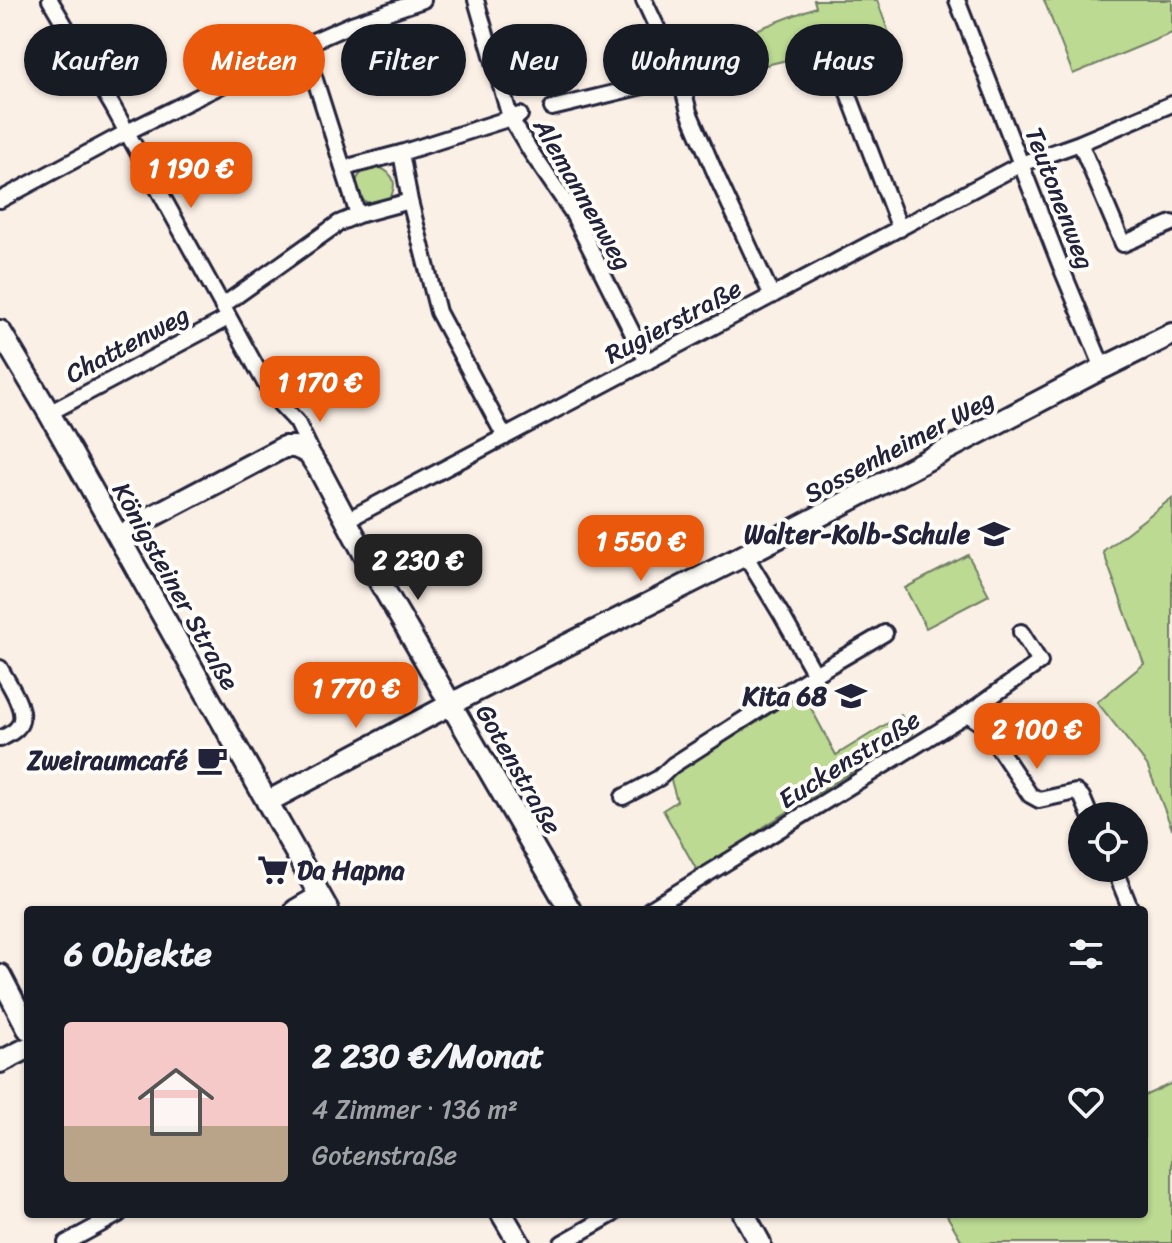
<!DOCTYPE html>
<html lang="de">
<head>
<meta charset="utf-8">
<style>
	:root { --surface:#171b24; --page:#20242c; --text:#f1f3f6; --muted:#9ea1a6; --accent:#ea580c }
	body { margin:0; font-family:Sriracha,sans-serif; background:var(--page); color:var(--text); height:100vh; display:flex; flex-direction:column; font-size:30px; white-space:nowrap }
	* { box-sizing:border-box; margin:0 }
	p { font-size:26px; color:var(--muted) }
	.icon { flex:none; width:44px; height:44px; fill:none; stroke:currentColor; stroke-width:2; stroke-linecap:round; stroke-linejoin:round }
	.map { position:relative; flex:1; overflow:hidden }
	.side { position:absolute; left:24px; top:906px; width:1124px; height:312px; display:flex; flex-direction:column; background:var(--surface); border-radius:8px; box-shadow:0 2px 6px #0004 }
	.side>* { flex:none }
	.top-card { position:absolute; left:24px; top:24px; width:1124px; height:72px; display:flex; gap:16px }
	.tools { position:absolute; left:1068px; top:802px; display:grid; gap:16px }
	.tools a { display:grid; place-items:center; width:80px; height:80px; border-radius:50%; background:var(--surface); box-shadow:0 2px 6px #0004; font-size:40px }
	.price { position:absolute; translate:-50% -68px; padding:0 18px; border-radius:16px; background:var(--accent); color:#fff; font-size:26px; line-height:52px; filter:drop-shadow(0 2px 4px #0008) }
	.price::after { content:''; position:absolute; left:50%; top:48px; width:24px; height:18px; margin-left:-12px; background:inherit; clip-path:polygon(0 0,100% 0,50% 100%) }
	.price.active { background:#222; color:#fff }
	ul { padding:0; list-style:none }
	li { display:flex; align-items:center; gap:24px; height:200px; padding:0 40px }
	li span { display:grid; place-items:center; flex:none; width:224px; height:160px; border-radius:8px; color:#555 }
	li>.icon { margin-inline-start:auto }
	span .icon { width:96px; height:96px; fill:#fffc; stroke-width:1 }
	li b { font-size:34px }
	h2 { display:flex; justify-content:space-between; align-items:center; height:96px; padding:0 40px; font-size:34px }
	.chip { padding:0 28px; border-radius:36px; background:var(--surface); box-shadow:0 2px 6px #0004; font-size:28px; line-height:72px }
	.chip.active { background:var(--accent); color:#fff }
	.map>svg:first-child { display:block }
</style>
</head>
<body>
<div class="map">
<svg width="1172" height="1243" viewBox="0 0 1172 1243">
	<rect width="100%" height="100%" fill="#fbf0e6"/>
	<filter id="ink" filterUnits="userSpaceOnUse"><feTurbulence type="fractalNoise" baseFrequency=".0125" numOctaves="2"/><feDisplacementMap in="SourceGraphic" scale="16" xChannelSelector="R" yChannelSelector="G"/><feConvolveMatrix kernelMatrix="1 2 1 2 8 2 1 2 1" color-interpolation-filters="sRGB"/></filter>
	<g filter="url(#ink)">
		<path fill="#bcda92" stroke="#6f7e66" stroke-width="2" d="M814 0H877L890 36 757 67 743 35 816 7Z
			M1044 0H1172V33L1073 74Z
			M378 167C397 174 397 187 388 202 374 207 365 204 356 193 353 177 362 169 378 167Z
			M1172 498V829L1147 765 1097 702 1144 664 1103 551Z
			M968 555 989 595 926 628 905 588Z
			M803 693 836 755 901 715 913 734 765 826 699 874 663 810 677 801 670 777Z
			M1172 1083V1243H963L946 1214H1144V1096Z"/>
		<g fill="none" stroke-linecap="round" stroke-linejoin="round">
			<defs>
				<path id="street" d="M50 0 113 107 265 383 281 405 297 422 315 459
					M476 0 510 117 531 152 572 212 647 362
					M644 0 680 77 689 112 717 177 772 296
					M957 0 1063 272 1103 368
					M304 45 358 215
					M832 51 900 229
					M552 108 680 77 739 66
					M1080 143 1123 244 1172 223
					M401 153 410 201 438 312 505 437
					M344 168 401 153 520 115
					M0 200 127 132 293 50 352 24 423 0
					M222 306 339 223 358 215 410 201
					M49 413 228 318
					M347 520 1021 164 1080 143 1172 104
					M745 555 781 614 815 674
					M0 668C8 683 31 714 17 728 13 733 6 736 0 739
					M967 714 983 725 1030 795 1039 800 1076 792 1082 797 1090 816
					M623 797 659 778 673 765 815 674 885 633
					M1114 868 1131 910
					M649 910 967 714 1040 662 1021 632
					M66 1243 119 1214
					M562 1243 613 1214"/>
				<path id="secondary" d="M0 331 49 413 328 910
					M124 547 126 536 134 526 284 447H295L302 450 309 454 320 471 370 565 570 910
					M267 802 474 692 745 555 1103 368 1172 334
					M296 910 320 896
					M0 975 28 1029
					M0 1062 28 1048
					M502 1214 519 1243
					M744 1214 760 1243"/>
			</defs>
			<use href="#street" stroke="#22223b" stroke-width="20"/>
			<use href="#secondary" stroke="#22223b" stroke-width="26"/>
			<use href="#street" stroke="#fdfcf7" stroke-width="14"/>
			<use href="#secondary" stroke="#fdfcf7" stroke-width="20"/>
		</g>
	</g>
	<defs>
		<symbol id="school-bare" viewBox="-9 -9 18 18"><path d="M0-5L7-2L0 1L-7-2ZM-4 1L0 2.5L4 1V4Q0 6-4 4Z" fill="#22223b" stroke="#fdfcf7" stroke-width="2.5" paint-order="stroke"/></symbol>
		<symbol id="cafe-bare" viewBox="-9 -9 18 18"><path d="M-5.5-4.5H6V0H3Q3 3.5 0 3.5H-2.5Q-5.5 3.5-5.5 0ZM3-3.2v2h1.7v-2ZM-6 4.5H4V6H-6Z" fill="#22223b" stroke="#fdfcf7" stroke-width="2.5" paint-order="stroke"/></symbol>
		<symbol id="supermarket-bare" viewBox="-9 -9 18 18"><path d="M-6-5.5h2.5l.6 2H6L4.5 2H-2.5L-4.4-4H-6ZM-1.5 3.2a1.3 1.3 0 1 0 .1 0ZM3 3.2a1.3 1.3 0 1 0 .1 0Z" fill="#22223b" stroke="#fdfcf7" stroke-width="2.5" paint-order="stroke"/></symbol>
	</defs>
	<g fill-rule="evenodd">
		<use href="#school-bare" x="972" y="512" width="44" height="44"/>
		<use href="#school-bare" x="829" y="674" width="44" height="44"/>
		<use href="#cafe-bare" x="190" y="738" width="44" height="44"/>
		<use href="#supermarket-bare" x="251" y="848" width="44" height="44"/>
	</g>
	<g text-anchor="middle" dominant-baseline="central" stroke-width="8" stroke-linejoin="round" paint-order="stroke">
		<g font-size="26" fill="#22223b" stroke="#fdfcf7">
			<text transform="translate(583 194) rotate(60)">Alemannenweg</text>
			<text transform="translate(1060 198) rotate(69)">Teutonenweg</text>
			<text transform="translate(673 321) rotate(-28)">Rugierstraße</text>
			<text transform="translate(127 344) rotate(-28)">Chattenweg</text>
			<text transform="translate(899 446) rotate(-28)">Sossenheimer Weg</text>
			<text transform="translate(176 586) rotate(61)">Königsteiner Straße</text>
			<text transform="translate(849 759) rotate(-32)">Euckenstraße</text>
			<text transform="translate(519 769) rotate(60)">Gotenstraße</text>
		</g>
		<g font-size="26" font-weight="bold" fill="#22223b" stroke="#fdfcf7" text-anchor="end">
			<text x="970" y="534">Walter-Kolb-Schule</text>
			<text x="827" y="696">Kita 68</text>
			<text x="188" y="760">Zweiraumcafé</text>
			<text x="297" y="870" text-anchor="start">Da Hapna</text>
		</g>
	</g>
</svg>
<div class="tools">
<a><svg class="icon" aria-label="locate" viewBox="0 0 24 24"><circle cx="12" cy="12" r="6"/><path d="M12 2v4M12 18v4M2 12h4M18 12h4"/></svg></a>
</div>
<b class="price" style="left:191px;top:210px">1 190 €</b>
<b class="price" style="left:320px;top:424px">1 170 €</b>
<b class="price" style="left:641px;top:583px">1 550 €</b>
<b class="price active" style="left:418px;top:602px">2 230 €</b>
<b class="price" style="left:356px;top:730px">1 770 €</b>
<b class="price" style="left:1037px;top:771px">2 100 €</b>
<div class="top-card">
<a class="chip">Kaufen</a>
<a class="chip active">Mieten</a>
<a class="chip">Filter</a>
<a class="chip">Neu</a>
<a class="chip">Wohnung</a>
<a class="chip">Haus</a>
</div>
<section class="side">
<h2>6 Objekte<svg class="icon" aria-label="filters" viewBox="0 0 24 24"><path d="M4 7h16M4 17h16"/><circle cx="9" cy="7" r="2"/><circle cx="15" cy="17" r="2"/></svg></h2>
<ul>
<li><span style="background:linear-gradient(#f6c9c9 65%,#b9a48a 0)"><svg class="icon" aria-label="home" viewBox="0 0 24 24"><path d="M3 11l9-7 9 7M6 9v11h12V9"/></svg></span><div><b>2 230 €/Monat</b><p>4 Zimmer · 136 m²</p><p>Gotenstraße</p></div><svg class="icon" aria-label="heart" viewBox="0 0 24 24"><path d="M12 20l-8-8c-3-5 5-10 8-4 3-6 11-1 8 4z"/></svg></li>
</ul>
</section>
</div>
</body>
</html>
